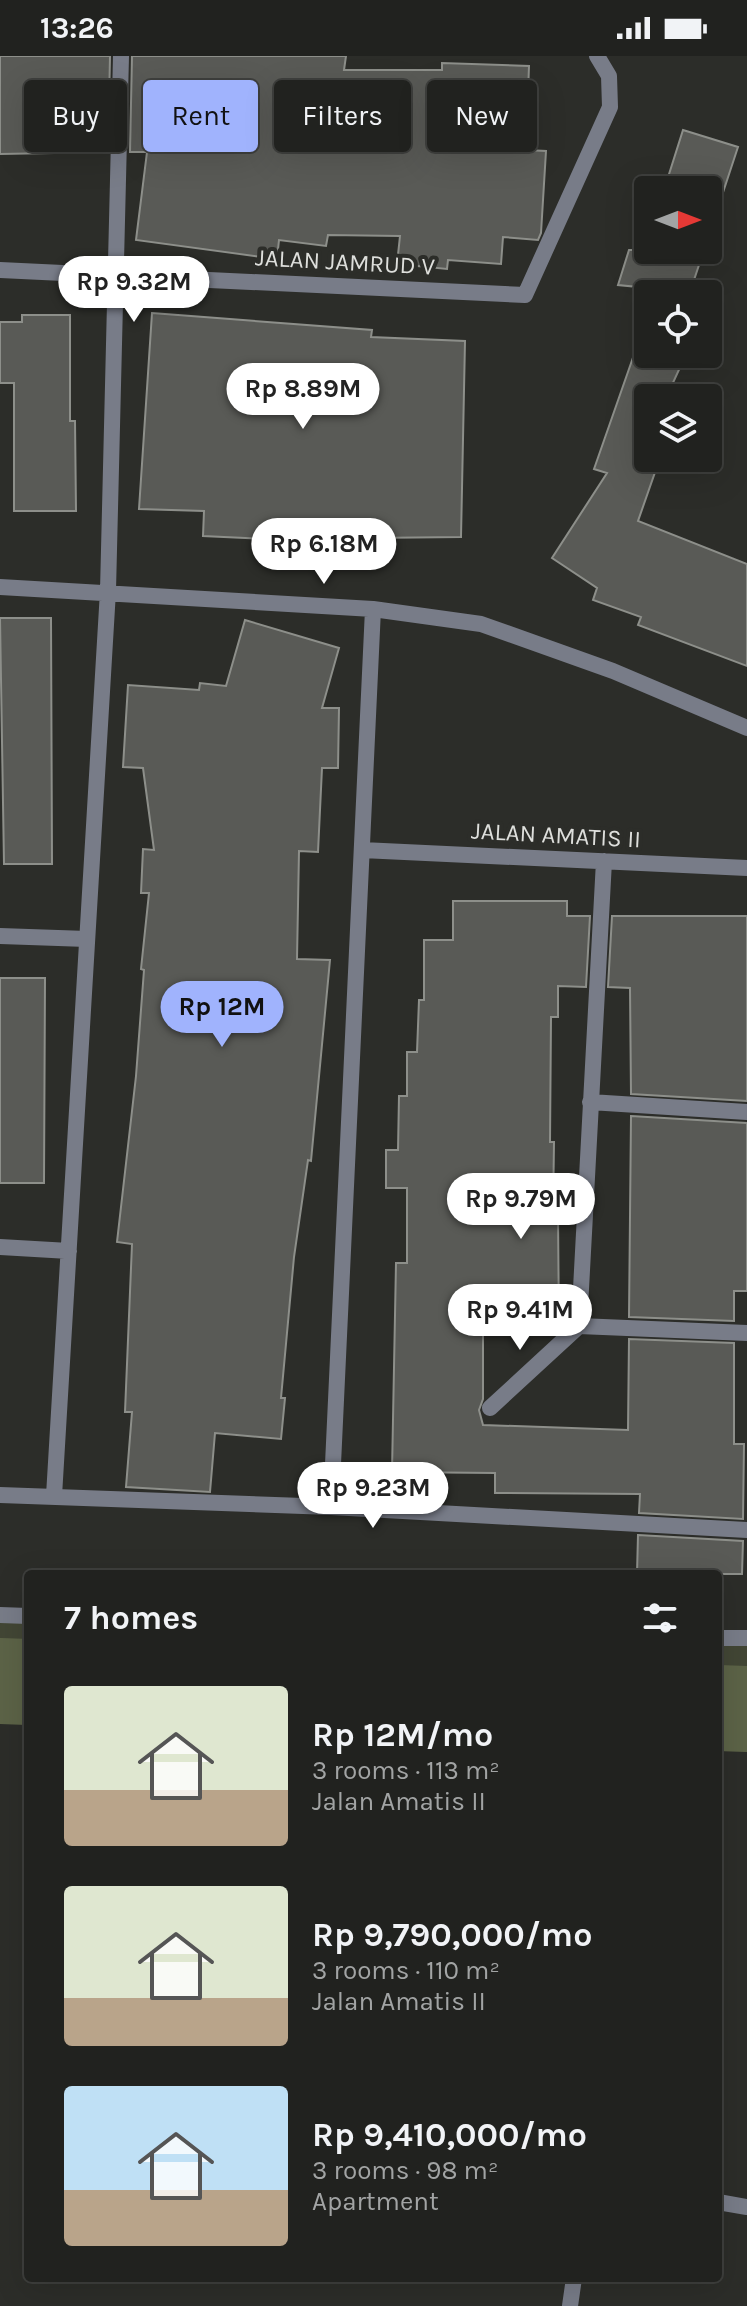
<!DOCTYPE html>
<html lang="en">
<head>
<meta charset="utf-8">
<style>
	:root { --surface:#21221f; --page:#292a28; --text:#f1f3f6; --muted:#a2a4a4; --line:#3e3f3d; --accent:#a0b3fd }
	body { margin:0; font-family:Karla,sans-serif; background:var(--page); color:var(--text); height:100vh; display:flex; flex-direction:column; font-size:30px; white-space:nowrap }
	* { box-sizing:border-box; margin:0 }
	p { font-size:26px; color:var(--muted) }
	.icon { flex:none; width:44px; height:44px; fill:none; stroke:currentColor; stroke-width:2; stroke-linecap:round; stroke-linejoin:round }
	.map { position:relative; flex:1; overflow:hidden }
	.panel { position:absolute; left:24px; top:1514px; width:698px; height:712px; display:flex; flex-direction:column; background:var(--surface); border-radius:8px; box-shadow:0 8px 32px #0002,0 0 0 2px var(--line) }
	.panel>* { flex:none }
	.hud { position:absolute; left:24px; top:24px; width:700px; height:72px; display:flex; gap:16px }
	.needle { width:52px; rotate:90deg }
	.tools { position:absolute; left:634px; top:120px; display:grid; gap:16px }
	.tools a { display:grid; place-items:center; width:88px; height:88px; border-radius:8px; background:var(--surface); box-shadow:0 8px 32px #0002,0 0 0 2px var(--line); font-size:40px }
	.price { position:absolute; translate:-50% -68px; padding:0 18px; border-radius:28px; background:#fff; color:#222; font-size:26px; line-height:52px; filter:drop-shadow(0 2px 4px #0008) }
	.price::after { content:''; position:absolute; left:50%; top:48px; width:24px; height:18px; margin-left:-12px; background:inherit; clip-path:polygon(0 0,100% 0,50% 100%) }
	.price.selected { background:var(--accent); color:#111 }
	ul { padding:0; list-style:none }
	li { display:flex; align-items:center; gap:24px; height:200px; padding:0 40px }
	li span { display:grid; place-items:center; flex:none; width:224px; height:160px; border-radius:8px; color:#555 }
	li>.icon { margin-inline-start:auto }
	span .icon { width:96px; height:96px; fill:#fffc; stroke-width:1 }
	li b { font-size:34px }
	h2 { display:flex; justify-content:space-between; align-items:center; height:96px; padding:0 40px; font-size:34px }
	.chip { padding:0 28px; border-radius:8px; background:var(--surface); box-shadow:0 8px 32px #0002,0 0 0 2px var(--line); font-size:28px; line-height:72px }
	.chip.selected { background:var(--accent); color:#111 }
	.status { display:flex; justify-content:space-between; align-items:center; height:56px; padding:0 40px; background:var(--surface); direction:ltr }
	.status svg { height:22px; fill:currentColor }
	.map>svg:first-child { display:block }
</style>
</head>
<body>
<div class="status"><b>13:26</b><svg viewBox="0 0 49 12"><path d="M0 12V9h3v3zM5 12V6h3v6zM10 12V3h3v9zM15 12V0h3v12zM26 1h20v11H26zM47 4h2v5h-2z"/></svg></div>
<div class="map">
<svg width="747" height="2250" viewBox="0 0 747 2250">
	<rect width="100%" height="100%" fill="#2c2d29"/>
	<path fill="#424635" d="M0 1559 28 1560V1626L0 1625Z
		M718 1582H747V1654L718 1653Z"/>
	<g fill="none" stroke-linecap="round" stroke-linejoin="round">
		<path stroke="#5c6347" stroke-width="86" d="M0 1625 28 1626
			M718 1652 747 1653"/>
	</g>
	<path fill="#595a56" stroke="#8d8f8a" stroke-width="2" d="M0 0H110L108 96 0 98Z
		M132 0H346L344 14H442V7L529 10 526 94 546 95 541 177 538 184 503 181 501 208 448 204 447 213 397 208 400 180 328 179 326 190 279 184 277 203 136 184 147 96H130Z
		M683 74 738 91 708 182V134H664Z
		M648 181V194H704L690 236 618 229 629 194H644Z
		M152 257 372 274 371 281 465 285 461 481 368 482 318 477V495H267V483L203 480 204 455 139 453Z
		M22 259H70V365H75L76 455H14V327H0V266H22Z
		M636 293H648V298H668L683 305 666 342H648V382L639 402H660L638 465 747 508V610L638 569 641 561 593 544 597 532 552 502 607 417 594 413Z
		M0 562H51L52 808H4Z
		M245 564 339 592 322 652H339L338 712H322L318 796 299 795 297 903 330 904 311 1105 308 1104 294 1201 281 1342H285L281 1383 215 1377 210 1436 126 1431 132 1356H125L132 1188 117 1186 136 1020 144 914 141 913 149 837H141L143 793 154 794 143 712 123 711 128 629 199 634 200 627 226 630Z
		M453 845H567V860H590L586 931 558 930V961H551L550 1086H554L553 1158H558L559 1274 556 1277 483 1276V1343L479 1354 483 1369 628 1374 629 1283 734 1287V1388H744L743 1463 639 1457 640 1438 495 1437V1417L392 1416 396 1207H407V1132H386V1094H398L399 1040H407V996H417L419 944H424V884H453Z
		M612 860H747V1045L631 1038 630 932 608 931Z
		M0 922H45L44 1127H0Z
		M631 1060 747 1067V1235H734V1265L629 1261Z
		M638 1479 743 1485 742 1518H637Z"/>
	<g fill="none" stroke-linecap="round" stroke-linejoin="round">
		<path stroke="#787c88" stroke-width="16" d="M0 214 525 239 610 51 609 20 597 0
			M0 531 373 553 331 1451
			M373 553 481 568 613 615 747 672
			M362 794 747 812
			M604 805 579 1270 747 1277
			M0 880 87 883
			M590 1046 747 1056
			M0 1191 69 1195
			M490 1352 579 1270
			M0 1439 331 1451 747 1474
			M54 1440 108 535 121 0
			M718 2146 747 2151
			M570 2250 574 2222"/>
		<path stroke="#787c88" stroke-width="16" d="M0 1559 28 1560
			M718 1582H747"/>
	</g>
	<g text-anchor="middle" dominant-baseline="central" stroke-width="8" stroke-linejoin="round" paint-order="stroke">
		<g font-size="24" fill="#dedfdc" stroke="#2c2d29">
			<text transform="translate(345 206) rotate(3)">JALAN JAMRUD V</text>
			<text transform="translate(556 779) rotate(3)">JALAN AMATIS II</text>
		</g>
	</g>
</svg>
<div class="tools">
<a><svg class="needle" viewBox="-14 -14 28 28"><path d="M0-13l5 13h-10z" fill="#e53935"/><path d="M0 13l5-13h-10z" fill="#a2a4a4"/></svg></a>
<a><svg class="icon" aria-label="locate" viewBox="0 0 24 24"><circle cx="12" cy="12" r="6"/><path d="M12 2v4M12 18v4M2 12h4M18 12h4"/></svg></a>
<a><svg class="icon" aria-label="layers" viewBox="0 0 24 24"><path d="M12 4l9 5-9 5-9-5zM3 14l9 5 9-5"/></svg></a>
</div>
<b class="price" style="left:134px;top:268px">Rp 9.32M</b>
<b class="price" style="left:303px;top:375px">Rp 8.89M</b>
<b class="price" style="left:324px;top:530px">Rp 6.18M</b>
<b class="price selected" style="left:222px;top:993px">Rp 12M</b>
<b class="price" style="left:521px;top:1185px">Rp 9.79M</b>
<b class="price" style="left:520px;top:1296px">Rp 9.41M</b>
<b class="price" style="left:373px;top:1474px">Rp 9.23M</b>
<div class="hud">
<a class="chip">Buy</a>
<a class="chip selected">Rent</a>
<a class="chip">Filters</a>
<a class="chip">New</a>
</div>
<section class="panel">
<h2>7 homes<svg class="icon" aria-label="filters" viewBox="0 0 24 24"><path d="M4 7h16M4 17h16"/><circle cx="9" cy="7" r="2"/><circle cx="15" cy="17" r="2"/></svg></h2>
<ul>
<li><span style="background:linear-gradient(#dfe7d0 65%,#b9a48a 0)"><svg class="icon" aria-label="home" viewBox="0 0 24 24"><path d="M3 11l9-7 9 7M6 9v11h12V9"/></svg></span><div><b>Rp 12M/mo</b><p>3 rooms · 113 m²</p><p>Jalan Amatis II</p></div></li>
<li><span style="background:linear-gradient(#dfe7d0 70%,#b9a48a 0)"><svg class="icon" aria-label="home" viewBox="0 0 24 24"><path d="M3 11l9-7 9 7M6 9v11h12V9"/></svg></span><div><b>Rp 9,790,000/mo</b><p>3 rooms · 110 m²</p><p>Jalan Amatis II</p></div></li>
<li><span style="background:linear-gradient(#bfe0f5 65%,#b9a48a 0)"><svg class="icon" aria-label="home" viewBox="0 0 24 24"><path d="M3 11l9-7 9 7M6 9v11h12V9"/></svg></span><div><b>Rp 9,410,000/mo</b><p>3 rooms · 98 m²</p><p>Apartment</p></div></li>
</ul>
</section>
</div>
</body>
</html>
